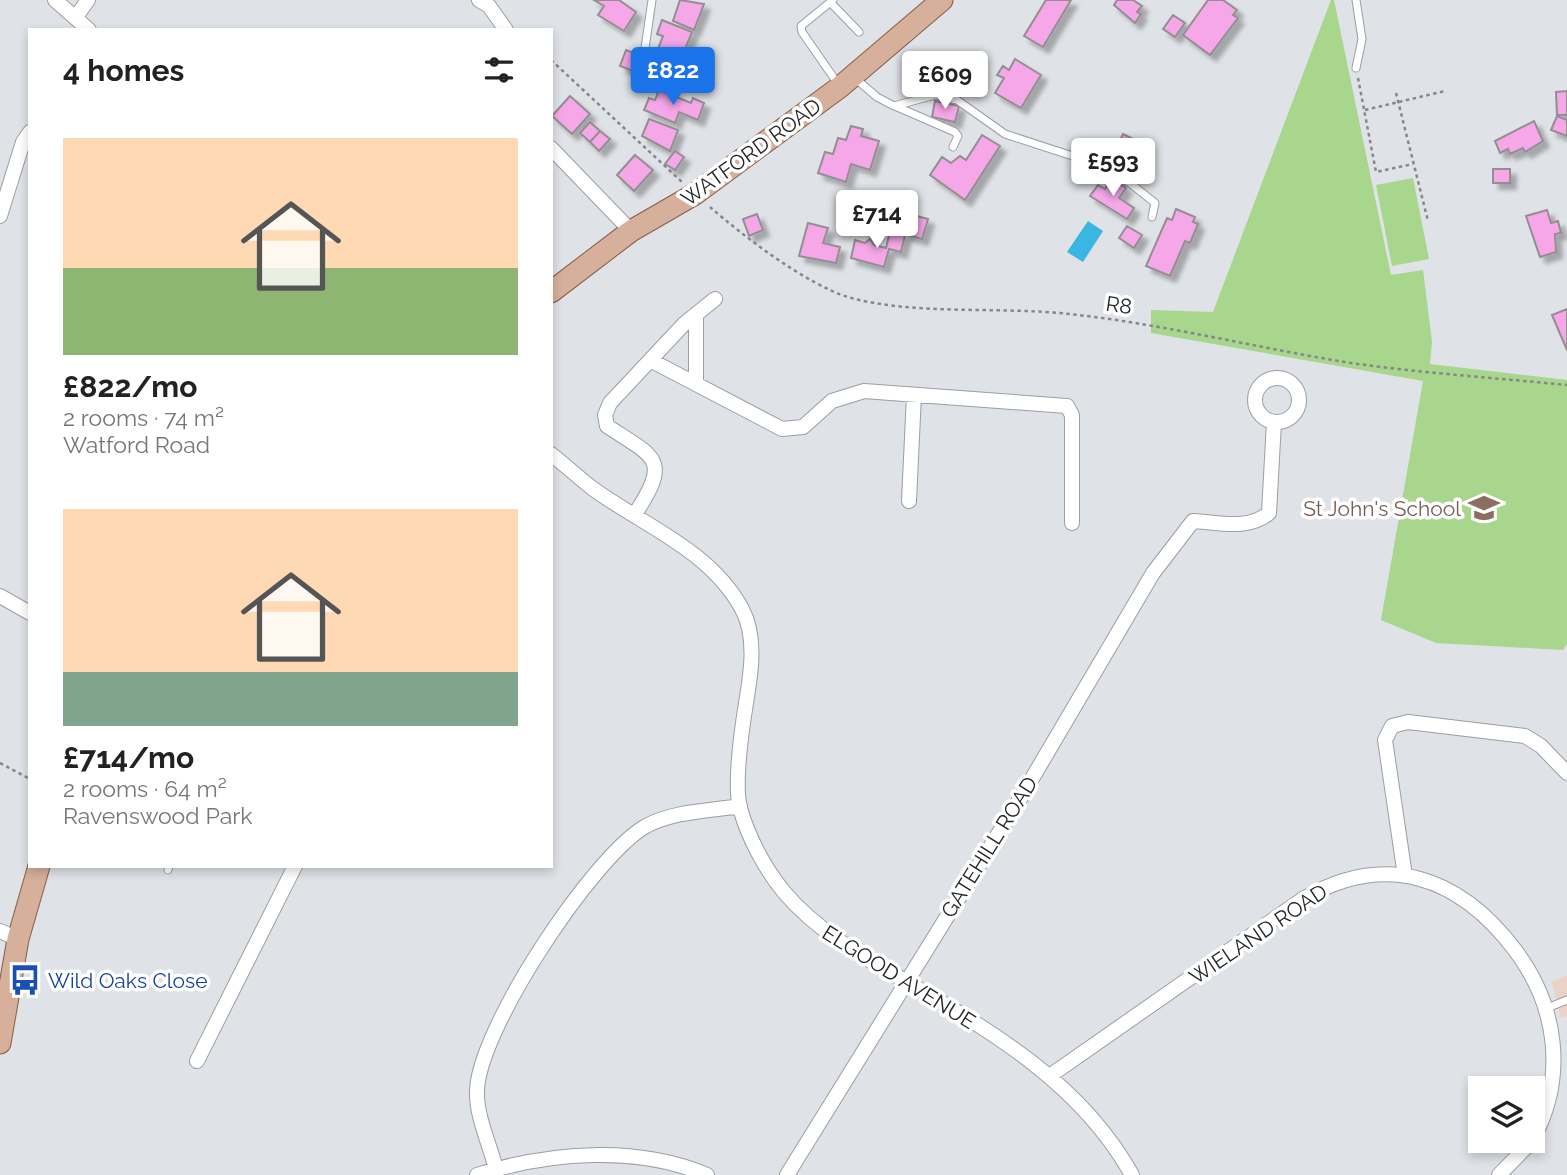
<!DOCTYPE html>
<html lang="en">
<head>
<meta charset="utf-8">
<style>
	:root { --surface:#fff; --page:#f2f2f2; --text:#222; --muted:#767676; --accent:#1a73e8 }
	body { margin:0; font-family:Raleway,sans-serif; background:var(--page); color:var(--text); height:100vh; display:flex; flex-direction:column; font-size:26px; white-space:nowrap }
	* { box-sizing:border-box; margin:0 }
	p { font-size:23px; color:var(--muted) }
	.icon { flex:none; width:38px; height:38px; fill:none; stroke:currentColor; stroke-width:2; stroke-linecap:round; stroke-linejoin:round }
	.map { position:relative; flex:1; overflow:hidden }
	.panel { position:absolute; left:28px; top:28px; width:525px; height:840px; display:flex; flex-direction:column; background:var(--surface); border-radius:0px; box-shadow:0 4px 10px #0003 }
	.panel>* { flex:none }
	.controls { position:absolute; left:1468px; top:1076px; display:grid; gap:14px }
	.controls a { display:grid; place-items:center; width:77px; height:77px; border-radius:0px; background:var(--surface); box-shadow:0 4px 10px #0003; font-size:35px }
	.price { position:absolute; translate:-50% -60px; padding:0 16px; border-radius:7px; background:#fff; color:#222; font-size:23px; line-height:46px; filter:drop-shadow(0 2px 4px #0008) }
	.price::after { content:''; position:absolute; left:50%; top:42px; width:21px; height:16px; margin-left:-10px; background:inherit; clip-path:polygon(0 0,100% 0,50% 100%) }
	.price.active { background:var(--accent); color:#fff }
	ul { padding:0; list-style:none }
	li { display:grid; align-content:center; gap:14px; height:371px; padding:0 35px }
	li span { display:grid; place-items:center; height:217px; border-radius:0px; color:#555 }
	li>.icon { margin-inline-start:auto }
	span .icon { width:126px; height:126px; fill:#fffc; stroke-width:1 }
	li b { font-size:30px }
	h2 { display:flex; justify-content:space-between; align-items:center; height:84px; padding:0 35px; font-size:30px }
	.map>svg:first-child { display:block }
</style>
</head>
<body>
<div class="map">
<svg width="1567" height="1175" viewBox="0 0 1567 1175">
	<defs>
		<filter id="shadow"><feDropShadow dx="6" dy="6" stdDeviation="2" flood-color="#0004"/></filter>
	</defs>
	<rect width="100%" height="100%" fill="#dfe2e6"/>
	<path fill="#e9d3c7" d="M1567 975V1016L1561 1018 1552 982Z"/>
	<path fill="#a7d68c" d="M1331 0H1334L1391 275 1423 270 1432 342 1430 364 1567 380V644L1563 650 1436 643 1381 620 1423 381 1151 333V310L1213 312Z
		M1413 178 1429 259 1392 266 1376 185Z"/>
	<path fill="#3ab6e3" d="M1088 221 1103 231 1083 262 1067 252Z"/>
	<path fill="#f6a7e8" stroke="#928e91" stroke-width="2" filter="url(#shadow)" d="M594 0H619L636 12 624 31 598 15 604 6Z
		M680 0 704 4 694 30 673 21Z
		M1046 0H1071L1043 47 1024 36Z
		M1117 0H1133L1142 6 1137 12 1141 14 1135 23 1114 5Z
		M1208 0H1223L1237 10 1233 15 1238 18 1210 55 1183 35Z
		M1173 15 1185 23 1175 37 1163 29Z
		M662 20 692 32 681 59 658 49 663 36 657 34Z
		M626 50 639 55 633 71 620 66Z
		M659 53 680 62 670 87 649 79Z
		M1015 59 1041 75 1021 108 995 93 1004 78 997 75 1003 66 1009 70Z
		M659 90 691 103 693 98 704 103 698 120 679 112 675 123 644 110 649 98 655 100Z
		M1567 91V115H1557L1556 92Z
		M570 96 590 114 572 134 552 116Z
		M935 101 959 106 955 122 932 117Z
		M1557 116 1567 120V136L1551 130Z
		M649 119 678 130 670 151 642 136Z
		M1534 121 1543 141 1525 152 1523 148 1510 154 1508 149 1500 153 1495 141Z
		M590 122 600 131 590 142 580 133Z
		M851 126 863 129 861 136 879 141 870 170 851 164 846 182 818 173 825 152 833 154 838 138 846 140Z
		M600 131 610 139 599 151 590 142Z
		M1123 134 1133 139 1127 151 1139 157 1134 167 1112 157Z
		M982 135 1000 146 965 200 930 175 942 157 951 163 960 156 966 160Z
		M675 151 684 157 675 170 665 164Z
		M635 155 653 170 634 191 617 175Z
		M1493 169H1510V183H1493Z
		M1111 178 1126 188 1119 198 1134 208 1127 219 1090 196 1098 185 1105 189Z
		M1176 209 1195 217 1193 222 1198 224 1190 243 1185 241 1170 276 1146 266 1167 218 1172 220Z
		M1547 210 1551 223 1558 221 1561 233 1555 234 1556 252 1540 257 1526 216Z
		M757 214 763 230 749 236 743 219Z
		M909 214 928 219 922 239 904 234Z
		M808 223 828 228 823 243 840 247 836 263 799 256Z
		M1127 226 1142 235 1134 248 1119 238Z
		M890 231 905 235 901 252 889 249 884 267 851 258 855 240 865 243 870 239 874 245 886 248Z
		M1567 309V350L1552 315Z"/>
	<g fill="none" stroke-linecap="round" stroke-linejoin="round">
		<defs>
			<path id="lane" d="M833 0 801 26 802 32 838 84
				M1356 0 1362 39 1356 68
				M830 2 859 32
				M644 55 652 0
				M856 79 877 97 894 106 935 95 957 100 1005 134 1094 163 1130 183 1155 203 1152 217
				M895 106 955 132 958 136 953 147
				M168 870 169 866
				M1547 1008 1567 1000"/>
			<path id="street" d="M55 0 89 30
				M479 0 489 6 506 30
				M76 17 88 0
				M551 148 631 231
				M0 216 23 142 30 132
				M652 361 782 429 803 427 832 401 864 391 1067 406 1072 415V523
				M1255 400a22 22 0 1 1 44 0a22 22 0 1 1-44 0Z
				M696 384V314
				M551 454C565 465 578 477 592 488 644 526 710 550 742 609 757 637 751 673 746 703 742 728 734 784 740 808 748 837 765 869 784 892 816 930 860 955 902 979 991 1031 1081 1083 1132 1175
				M909 501 914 395
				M635 514C671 459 656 458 607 426L605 415 610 403 684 324 715 299
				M0 596 30 613
				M1405 876 1385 740 1392 726 1408 722 1525 736 1541 746 1567 773
				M0 931 18 939
				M197 1061 295 866
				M1051 1075 1303 899C1386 851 1459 876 1515 950 1557 1006 1567 1076 1533 1139
				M496 1169C490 1145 476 1116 477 1091 478 1030 593 856 646 826 674 811 709 811 740 806
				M477 1175C549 1152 636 1145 707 1175
				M787 1175 1020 799 1153 573 1193 521C1218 522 1248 531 1269 513L1274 422
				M1499 1175 1532 1141"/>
			<path id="primary" d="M551 292 631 231 695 194 840 87 942 0
				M0 1043 18 939 39 866"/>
		</defs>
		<use href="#lane" stroke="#9b9ea2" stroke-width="9"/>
		<use href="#street" stroke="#9b9ea2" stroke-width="16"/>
		<use href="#primary" stroke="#865e47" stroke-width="23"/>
		<path stroke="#85878a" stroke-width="2.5" stroke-dasharray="3.5 3.5" stroke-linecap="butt" d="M551 60 682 182
			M1358 78 1376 172 1413 164
			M1396 93 1428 221
			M1365 110 1445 91
			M710 207C743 236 806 284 848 297 914 316 999 306 1069 314 1164 324 1257 348 1351 363 1422 373 1495 378 1567 385
			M0 763 30 779"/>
		<use href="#lane" stroke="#fff" stroke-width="7"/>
		<use href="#street" stroke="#fff" stroke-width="14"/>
		<use href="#primary" stroke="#d6b09b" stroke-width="21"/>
	</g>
	<defs>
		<symbol id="school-bare" viewBox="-9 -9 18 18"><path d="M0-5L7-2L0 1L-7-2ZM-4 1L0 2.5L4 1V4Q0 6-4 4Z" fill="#8d6e63" stroke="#fff" stroke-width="2.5" paint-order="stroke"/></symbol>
		<symbol id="bus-bare" viewBox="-9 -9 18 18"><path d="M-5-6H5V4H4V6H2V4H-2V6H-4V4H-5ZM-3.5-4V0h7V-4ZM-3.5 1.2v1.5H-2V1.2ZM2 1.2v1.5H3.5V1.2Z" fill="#1a4fb4" stroke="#fff" stroke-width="2.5" paint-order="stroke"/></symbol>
	</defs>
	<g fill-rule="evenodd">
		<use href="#school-bare" x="1462" y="486" width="44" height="44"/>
		<use href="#bus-bare" x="3" y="958" width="44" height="44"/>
	</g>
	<g text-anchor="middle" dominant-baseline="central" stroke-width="7" stroke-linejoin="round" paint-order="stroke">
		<g font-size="21" fill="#252628" stroke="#fff">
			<text transform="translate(751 152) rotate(-36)">WATFORD ROAD</text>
			<text transform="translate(1119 305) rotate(8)">R8</text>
			<text transform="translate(989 847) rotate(-58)">GATEHILL ROAD</text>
			<text transform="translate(1258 934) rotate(-34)">WIELAND ROAD</text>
			<text transform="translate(899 977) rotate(32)">ELGOOD AVENUE</text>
		</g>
		<g font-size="21" fill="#785e54" stroke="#fff" text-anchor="end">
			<text x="1461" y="508">St John's School</text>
		</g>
		<g font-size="21" fill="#164399" stroke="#fff" text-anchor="start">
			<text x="48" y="980">Wild Oaks Close</text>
		</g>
	</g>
</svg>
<div class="controls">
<a><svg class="icon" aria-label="layers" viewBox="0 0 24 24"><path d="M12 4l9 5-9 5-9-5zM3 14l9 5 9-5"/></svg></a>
</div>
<b class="price active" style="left:673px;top:107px">£822</b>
<b class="price" style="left:945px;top:111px">£609</b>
<b class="price" style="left:1113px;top:198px">£593</b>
<b class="price" style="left:877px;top:250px">£714</b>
<section class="panel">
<h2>4 homes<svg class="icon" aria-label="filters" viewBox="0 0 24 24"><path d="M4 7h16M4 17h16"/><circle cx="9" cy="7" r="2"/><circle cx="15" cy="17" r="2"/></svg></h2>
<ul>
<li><span style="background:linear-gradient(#ffd9b3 60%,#8fb573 0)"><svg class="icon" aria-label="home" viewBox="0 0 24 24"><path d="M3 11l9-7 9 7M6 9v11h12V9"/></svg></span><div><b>£822/mo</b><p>2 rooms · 74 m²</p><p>Watford Road</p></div></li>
<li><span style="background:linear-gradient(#ffd9b3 75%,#7fa58c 0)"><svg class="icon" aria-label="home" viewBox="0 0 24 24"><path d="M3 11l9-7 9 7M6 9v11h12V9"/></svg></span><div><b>£714/mo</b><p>2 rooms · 64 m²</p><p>Ravenswood Park</p></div></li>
</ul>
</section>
</div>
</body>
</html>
